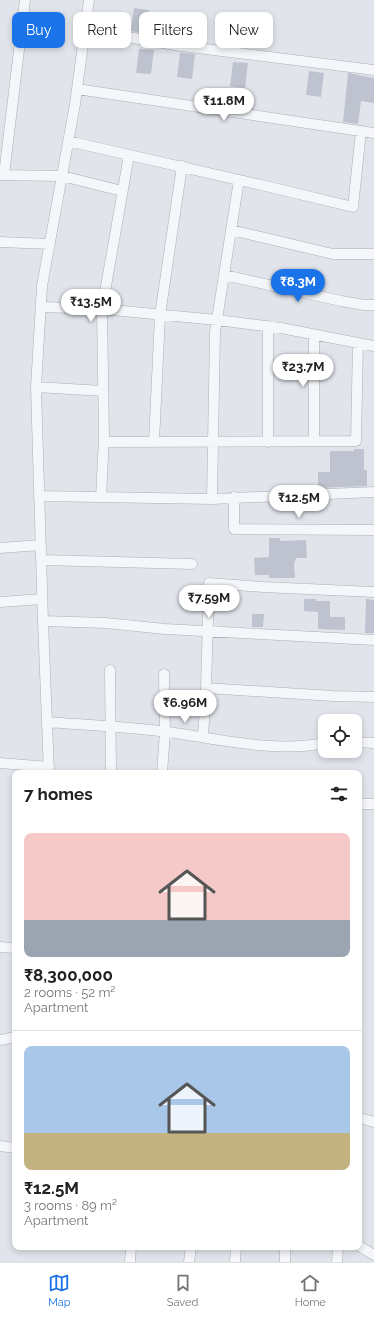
<!DOCTYPE html>
<html lang="en">
<head>
<meta charset="utf-8">
<style>
	:root { --surface:#fff; --page:#f6f6f6; --text:#222; --muted:#767676; --line:#e0e0e0; --accent:#1a73e8 }
	body { margin:0; font-family:Raleway,sans-serif; background:var(--page); color:var(--text); height:100vh; display:flex; flex-direction:column; font-size:15px; white-space:nowrap }
	* { box-sizing:border-box; margin:0 }
	p { font-size:13px; color:var(--muted) }
	.icon { flex:none; width:22px; height:22px; fill:none; stroke:currentColor; stroke-width:2; stroke-linecap:round; stroke-linejoin:round }
	.map { position:relative; flex:1; overflow:hidden }
	.panel { position:absolute; left:12px; top:770px; width:350px; height:480px; display:flex; flex-direction:column; background:var(--surface); border-radius:8px; box-shadow:0 2px 6px #0003 }
	.panel>* { flex:none }
	.banner { position:absolute; left:12px; top:12px; width:350px; height:36px; display:flex; gap:8px }
	.tools { position:absolute; left:318px; top:714px; display:grid; gap:8px }
	.tools a { display:grid; place-items:center; width:44px; height:44px; border-radius:8px; background:var(--surface); box-shadow:0 2px 6px #0003; font-size:20px }
	.price { position:absolute; translate:-50% -34px; padding:0 9px; border-radius:14px; background:#fff; color:#222; font-size:13px; line-height:26px; filter:drop-shadow(0 1px 2px #0008) }
	.price::after { content:''; position:absolute; left:50%; top:24px; width:12px; height:9px; margin-left:-6px; background:inherit; clip-path:polygon(0 0,100% 0,50% 100%) }
	.price.current { background:var(--accent); color:#fff }
	ul { padding:0; list-style:none }
	li { display:grid; align-content:center; gap:8px; height:212px; padding:0 12px }
	li+li { border-top:1px solid var(--line) }
	li span { display:grid; place-items:center; height:124px; border-radius:8px; color:#555 }
	li>.icon { margin-inline-start:auto }
	span .icon { width:72px; height:72px; fill:#fffc; stroke-width:1 }
	li b { font-size:17px }
	h2 { display:flex; justify-content:space-between; align-items:center; height:48px; padding:0 12px; font-size:17px }
	.pill { padding:0 14px; border-radius:8px; background:var(--surface); box-shadow:0 2px 6px #0003; font-size:14px; line-height:36px }
	.pill.current { background:var(--accent); color:#fff }
	.tabs { display:flex; justify-content:space-around; align-items:center; height:56px; border-top:1px solid var(--line); background:var(--surface); font-size:11px; color:var(--muted) }
	.tabs a { display:grid; justify-items:center; gap:2px }
	.tabs .current { color:var(--accent) }
	.map>svg:first-child { display:block }
</style>
</head>
<body>
<div class="map">
<svg width="374" height="1262" viewBox="0 0 374 1262">
	<rect width="100%" height="100%" fill="#e1e5eb"/>
	<path fill="#bec3cf" d="M134 8 149 10 146 34 131 31Z
		M139 49 154 50 151 74 136 73Z
		M180 53 195 54 192 79 177 77Z
		M233 62 248 63 245 88 230 86Z
		M309 71 324 73 321 97 306 95Z
		M348 73 374 78V103L361 101 358 124 343 122Z
		M354 449H364V470H367V486L318 488V472H330V451H354Z
		M269 538H280V541L306 540 307 558H296L294 565 295 578H269V575H255L254 558 269 557Z
		M304 599H316V601H330V617H345V630L318 629V612L304 611Z
		M366 599 374 600V633H365Z
		M252 614H264L263 627H252Z"/>
	<g fill="none" stroke-linecap="round" stroke-linejoin="round">
		<defs>
			<path id="minor" d="M85 30 181 46 374 70
				M77 89 374 133
				M68 141 270 187 353 207 361 131
				M0 175 62 176 122 191
				M4 175 25 0
				M231 230 333 254H374
				M0 242 50 244
				M224 275 341 301 364 305H374
				M41 307 102 309 217 320 281 328 374 346
				M314 335V441
				M36 387 103 391
				M104 442 356 441 358 343
				M154 442 160 315 182 166
				M268 442V326
				M39 496 212 499 374 492
				M101 497 104 437 102 309 129 155
				M234 497V529L374 530
				M212 499 215 332 239 180
				M0 548 41 545
				M42 560 192 564
				M0 602 42 599
				M43 621 106 623 165 629 374 640
				M110 670 111 773
				M206 688 333 696 374 697
				M47 722C88 725 128 727 168 732 219 739 274 753 325 743
				M203 737 206 688 209 583 263 587 374 592
				M355 742 374 743
				M0 763 49 767
				M49 773 43 621 36 387 42 286 75 104 89 0
				M162 773 165 732 164 674
				M359 804H374
				M0 947 15 948
				M0 1040 15 1037
				M359 1118 374 1122
				M0 1146 15 1148
				M359 1246 374 1255
				M130 1262 131 1247
				M189 1262 191 1247
				M235 1262 236 1247
				M285 1262V1247
				M337 1262 338 1247"/>
		</defs>
		<use href="#minor" stroke="#a9afb9" stroke-width="11"/>
		<use href="#minor" stroke="#f4f6f9" stroke-width="10"/>
	</g>
</svg>
<div class="tools">
<a><svg class="icon" aria-label="locate" viewBox="0 0 24 24"><circle cx="12" cy="12" r="6"/><path d="M12 2v4M12 18v4M2 12h4M18 12h4"/></svg></a>
</div>
<b class="price" style="left:224px;top:122px">₹11.8M</b>
<b class="price current" style="left:298px;top:303px">₹8.3M</b>
<b class="price" style="left:91px;top:323px">₹13.5M</b>
<b class="price" style="left:303px;top:388px">₹23.7M</b>
<b class="price" style="left:299px;top:519px">₹12.5M</b>
<b class="price" style="left:209px;top:619px">₹7.59M</b>
<b class="price" style="left:185px;top:724px">₹6.96M</b>
<div class="banner">
<a class="pill current">Buy</a>
<a class="pill">Rent</a>
<a class="pill">Filters</a>
<a class="pill">New</a>
</div>
<section class="panel">
<h2>7 homes<svg class="icon" aria-label="filters" viewBox="0 0 24 24"><path d="M4 7h16M4 17h16"/><circle cx="9" cy="7" r="2"/><circle cx="15" cy="17" r="2"/></svg></h2>
<ul>
<li><span style="background:linear-gradient(#f6c9c9 70%,#9aa5b1 0)"><svg class="icon" aria-label="home" viewBox="0 0 24 24"><path d="M3 11l9-7 9 7M6 9v11h12V9"/></svg></span><div><b>₹8,300,000</b><p>2 rooms · 52 m²</p><p>Apartment</p></div></li>
<li><span style="background:linear-gradient(#a9c7e8 70%,#c2b280 0)"><svg class="icon" aria-label="home" viewBox="0 0 24 24"><path d="M3 11l9-7 9 7M6 9v11h12V9"/></svg></span><div><b>₹12.5M</b><p>3 rooms · 89 m²</p><p>Apartment</p></div></li>
</ul>
</section>
</div>
<nav class="tabs">
<a class="current"><svg class="icon" aria-label="map" viewBox="0 0 24 24"><path d="M3 6l6-2 6 2 6-2v14l-6 2-6-2-6 2zM9 4v14M15 6v14"/></svg>Map</a>
<a><svg class="icon" aria-label="saved" viewBox="0 0 24 24"><path d="M7 4h10v16l-5-4-5 4z"/></svg>Saved</a>
<a><svg class="icon" aria-label="home" viewBox="0 0 24 24"><path d="M3 11l9-7 9 7M6 9v11h12V9"/></svg>Home</a>
</nav>
</body>
</html>
